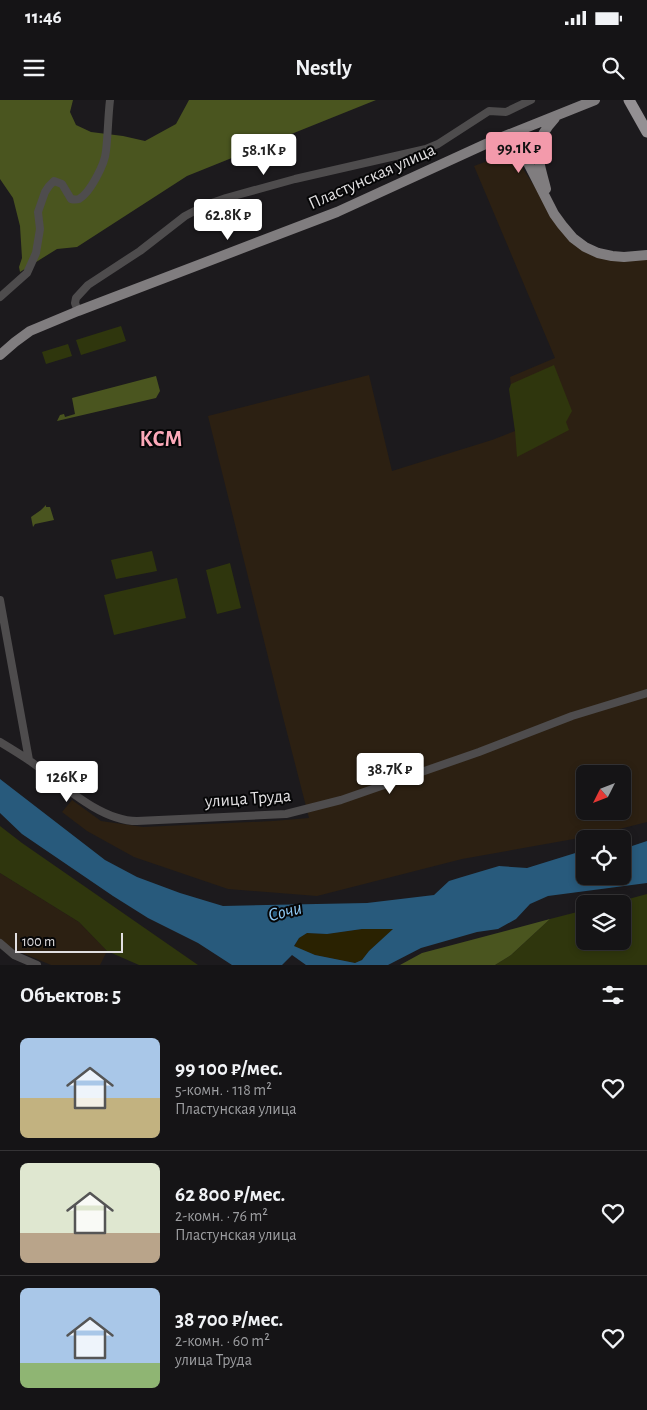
<!DOCTYPE html>
<html lang="ru">
<head>
<meta charset="utf-8">
<style>
	:root { --surface:#151416; --page:#222123; --text:#f1f3f6; --muted:#9d9ea1; --line:#343335; --accent:#f39aab }
	body { margin:0; font-family:"Alegreya Sans",sans-serif; background:var(--page); color:var(--text); height:100vh; display:flex; flex-direction:column; font-size:19px; white-space:nowrap }
	* { box-sizing:border-box; margin:0 }
	p { font-size:16px; color:var(--muted) }
	.icon { flex:none; width:28px; height:28px; fill:none; stroke:currentColor; stroke-width:2; stroke-linecap:round; stroke-linejoin:round }
	.map { position:relative; height:865px; overflow:hidden }
	.drawer { display:flex; flex-direction:column; background:var(--surface); flex:1 }
	.drawer>* { flex:none }
	.needle { width:32px; rotate:228deg }
	.controls { position:absolute; left:576px; top:665px; display:grid; gap:10px }
	.controls a { display:grid; place-items:center; width:55px; height:55px; border-radius:8px; background:var(--surface); box-shadow:0 2px 8px #0003,0 0 0 1px var(--line); font-size:25px }
	.scale { position:absolute; left:15px; bottom:12px; width:108px; box-sizing:border-box; padding-left:5px; border:2px solid #e1dfe1; border-top:0; font-size:14px; line-height:18px; white-space:nowrap; color:#e1dfe1; -webkit-text-stroke:4px #060607; paint-order:stroke }
	.price { position:absolute; translate:-50% -42px; padding:0 11px; border-radius:5px; background:#fff; color:#222; font-size:16px; line-height:32px; filter:drop-shadow(0 1px 2px #0008) }
	.price::after { content:''; position:absolute; left:50%; top:30px; width:15px; height:11px; margin-left:-8px; background:inherit; clip-path:polygon(0 0,100% 0,50% 100%) }
	.price.active { background:var(--accent); color:#111 }
	ul { padding:0; list-style:none }
	li { display:flex; align-items:center; gap:15px; height:125px; padding:0 20px }
	li+li { border-top:1px solid var(--line) }
	li span { display:grid; place-items:center; flex:none; width:140px; height:100px; border-radius:8px; color:#555 }
	li>.icon { margin-inline-start:auto }
	span .icon { width:60px; height:60px; fill:#fffc; stroke-width:1 }
	li b { font-size:21px }
	h2 { display:flex; justify-content:space-between; align-items:center; height:60px; padding:0 20px; font-size:21px }
	.status { display:flex; justify-content:space-between; align-items:center; height:35px; padding:0 25px; background:var(--surface); direction:ltr }
	.status svg { height:14px; fill:currentColor }
	header { display:flex; justify-content:space-between; align-items:center; height:65px; padding:0 20px; background:var(--surface); font-size:22px; font-weight:600 }
	.map>svg:first-child { display:block }
</style>
</head>
<body>
<div class="status"><b>11:46</b><svg viewBox="0 0 49 12"><path d="M0 12V9h3v3zM5 12V6h3v6zM10 12V3h3v9zM15 12V0h3v12zM26 1h20v11H26zM47 4h2v5h-2z"/></svg></div>
<header><svg class="icon" aria-label="menu" viewBox="0 0 24 24"><path d="M4 6h16M4 12h16M4 18h16"/></svg>Nestly<svg class="icon" aria-label="search" viewBox="0 0 24 24"><circle cx="10" cy="10" r="6"/><path d="M15 15l6 6"/></svg></header>
<div class="map">
<svg width="647" height="865" viewBox="0 0 647 865">
	<rect width="100%" height="100%" fill="#1c1a1d"/>
	<path fill="#2c2012" fill-rule="evenodd" d="M512 52 544 101 573 140 602 158 647 152V722L596 735 462 759 317 796 228 789 134 757 87 731 62 712 72 700 101 721 143 727 273 721 309 718 283 617 208 316 369 275 392 371 492 340 515 331 510 277 555 258 474 66ZM585 674H622V711H585Z
		M0 773 79 822 107 851 100 865H51L15 850 0 840Z"/>
	<path fill="#2f360d" d="M121 226 126 241 81 255 76 240Z
		M68 244 72 256 46 264 42 252Z
		M554 265 572 311 566 322 569 330 517 357 515 331 509 289 511 284Z
		M152 451 157 471 116 479 111 460Z
		M230 463 241 508 217 514 206 470Z
		M177 478 186 518 114 535 104 495Z
		M0 726 22 743 198 865H139L107 851 79 822 0 773Z
		M647 794V865H495L511 855 550 819 585 810V841H622V804H610Z"/>
	<path fill="#4a551f" d="M0 0H73L70 12 76 25 91 32 123 36 145 41 176 24 189 0H376L187 76 77 147 57 149 20 172 19 167 22 158 20 126 13 98 0 79Z
		M156 276 160 291 156 298 57 321 60 315 64 314 65 317 75 314 72 298Z
		M46 405V407H50L54 420 35 424 33 427 31 417 41 410Z
		M550 819 511 855 495 865H400L422 853Z"/>
	<path fill="#2a2201" d="M362 829H394L369 851 362 860 355 863 315 855 294 847 299 838 307 833 327 834Z"/>
	<path fill="#285a7c" fill-rule="evenodd" d="M0 679 105 760 137 777 180 793 223 806 367 803 434 795 449 781 462 777 499 766 527 768 585 750V776H622L623 749 647 741V783L548 796 530 804 516 819 498 829 477 832 421 848 388 865H306L292 855 282 865H232L198 843 148 818 113 796 22 734 0 713ZM362 829H393L369 851 362 860 355 863 315 855 294 846 299 838 307 833 327 834Z"/>
	<g fill="none" stroke-linecap="round" stroke-linejoin="round">
		<path stroke="#4e4c4d" stroke-width="8" d="M0 197 27 173 36 153 40 129 38 112 45 92 49 86 54 81 62 84 71 99C75 100 76 100 79 99 90 93 105 64 106 51 108 34 108 17 110 0
			M78 211 75 203 76 198 88 185 140 151 185 116 206 105 226 98 295 79 426 49 438 44 489 11 506 12 531 0
			M0 500 29 660
			M0 642C10 648 20 654 30 661 60 682 99 721 137 721L286 714 341 700 479 652 572 616 647 593
			M0 843 14 855 37 865"/>
		<path stroke="#807d7f" stroke-width="10" d="M521 30 522 43 527 60
			M491 42 504 44 519 53 528 63 554 114 562 125 573 138 585 147 598 153 612 156 624 157 647 155
			M546 89C538 57 530 45 555 18
			M0 255 15 242 30 231 78 211 337 112 490 42 595 0"/>
		<path stroke="#949093" stroke-width="11" d="M629 0 647 32"/>
	</g>
	<g text-anchor="middle" dominant-baseline="central" stroke-width="4" stroke-linejoin="round" paint-order="stroke">
		<g font-size="18" fill="#e1dfe1" stroke="#060607">
			<text transform="translate(372 77) rotate(-24)">Пластунская улица</text>
			<text transform="translate(248 699) rotate(-4)">улица Труда</text>
		</g>
		<g font-size="19" font-style="italic" fill="#8fcaf5" stroke="#060607">
			<text transform="translate(285 812) rotate(-14)">Сочи</text>
		</g>
		<g font-size="22" font-weight="bold" fill="#fca9b9" stroke="#060607">
			<text x="161" y="339">КСМ</text>
		</g>
	</g>
</svg>
<div class="controls">
<a><svg class="needle" viewBox="-14 -14 28 28"><path d="M0-13l5 13h-10z" fill="#e53935"/><path d="M0 13l5-13h-10z" fill="#9d9ea1"/></svg></a>
<a><svg class="icon" aria-label="locate" viewBox="0 0 24 24"><circle cx="12" cy="12" r="6"/><path d="M12 2v4M12 18v4M2 12h4M18 12h4"/></svg></a>
<a><svg class="icon" aria-label="layers" viewBox="0 0 24 24"><path d="M12 4l9 5-9 5-9-5zM3 14l9 5 9-5"/></svg></a>
</div>
<div class="scale">100 m</div>
<b class="price active" style="left:519px;top:74px">99.1K ₽</b>
<b class="price" style="left:264px;top:76px">58.1K ₽</b>
<b class="price" style="left:228px;top:141px">62.8K ₽</b>
<b class="price" style="left:390px;top:695px">38.7K ₽</b>
<b class="price" style="left:67px;top:703px">126K ₽</b>
</div>
<section class="drawer">
<h2>Объектов: 5<svg class="icon" aria-label="filters" viewBox="0 0 24 24"><path d="M4 7h16M4 17h16"/><circle cx="9" cy="7" r="2"/><circle cx="15" cy="17" r="2"/></svg></h2>
<ul>
<li><span style="background:linear-gradient(#a9c7e8 60%,#c2b280 0)"><svg class="icon" aria-label="home" viewBox="0 0 24 24"><path d="M3 11l9-7 9 7M6 9v11h12V9"/></svg></span><div><b>99 100 ₽/мес.</b><p>5-комн. · 118 m²</p><p>Пластунская улица</p></div><svg class="icon" aria-label="heart" viewBox="0 0 24 24"><path d="M12 20l-8-8c-3-5 5-10 8-4 3-6 11-1 8 4z"/></svg></li>
<li><span style="background:linear-gradient(#dfe7d0 70%,#b9a48a 0)"><svg class="icon" aria-label="home" viewBox="0 0 24 24"><path d="M3 11l9-7 9 7M6 9v11h12V9"/></svg></span><div><b>62 800 ₽/мес.</b><p>2-комн. · 76 m²</p><p>Пластунская улица</p></div><svg class="icon" aria-label="heart" viewBox="0 0 24 24"><path d="M12 20l-8-8c-3-5 5-10 8-4 3-6 11-1 8 4z"/></svg></li>
<li><span style="background:linear-gradient(#a9c7e8 75%,#8fb573 0)"><svg class="icon" aria-label="home" viewBox="0 0 24 24"><path d="M3 11l9-7 9 7M6 9v11h12V9"/></svg></span><div><b>38 700 ₽/мес.</b><p>2-комн. · 60 m²</p><p>улица Труда</p></div><svg class="icon" aria-label="heart" viewBox="0 0 24 24"><path d="M12 20l-8-8c-3-5 5-10 8-4 3-6 11-1 8 4z"/></svg></li>
</ul>
</section>
</body>
</html>
